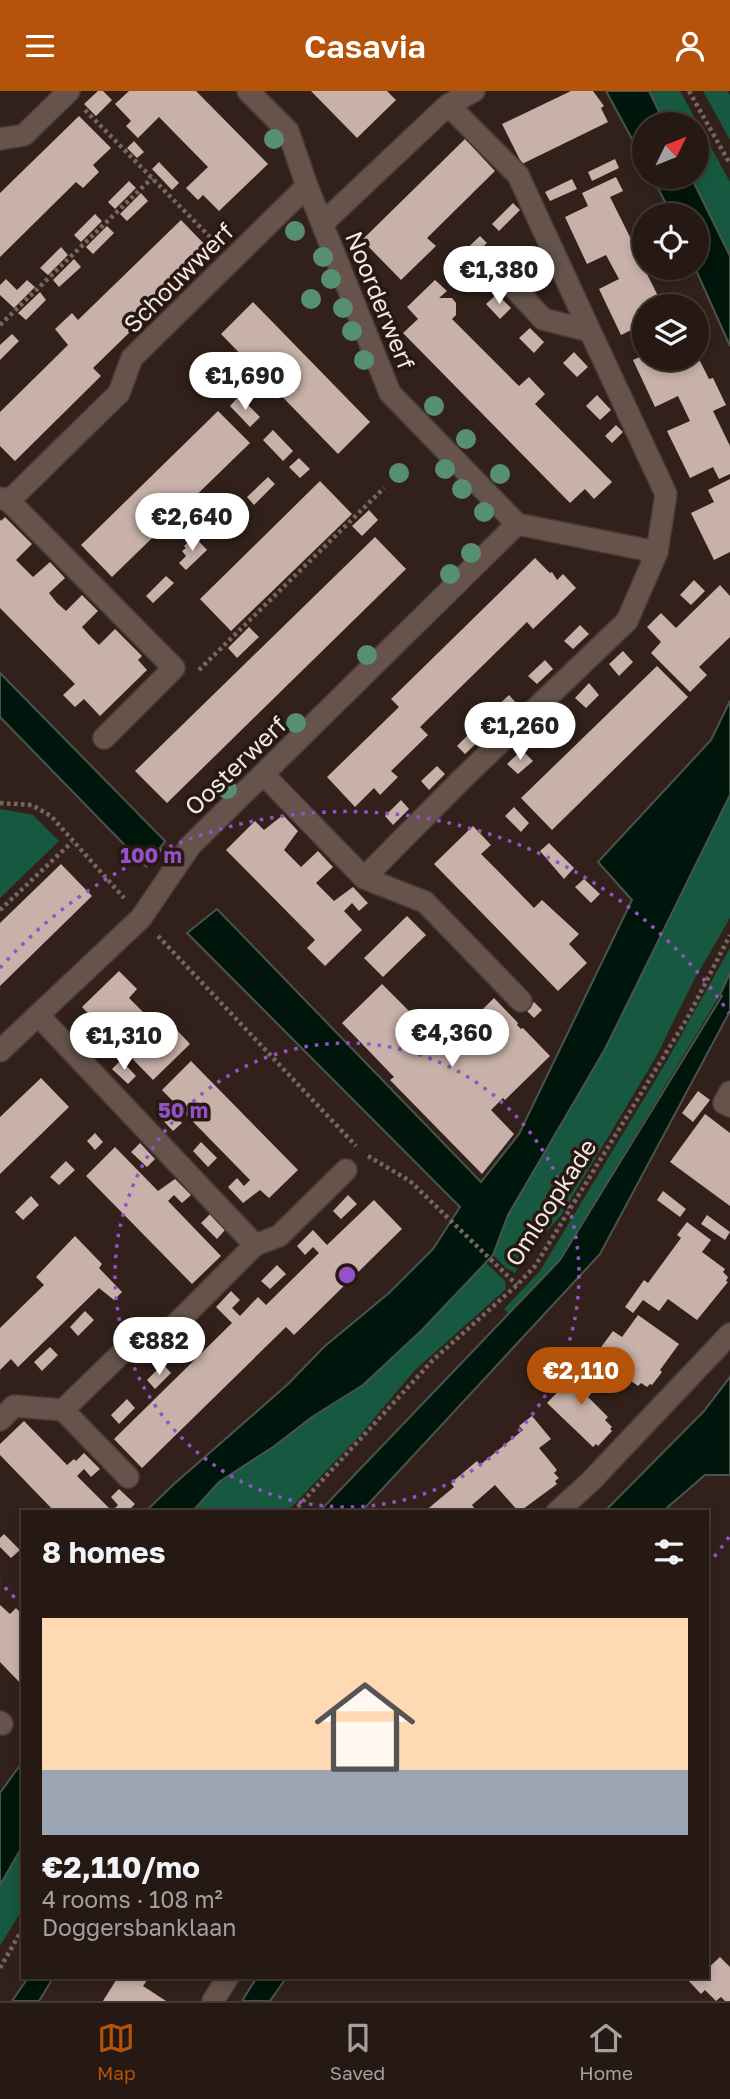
<!DOCTYPE html>
<html lang="en">
<head>
<meta charset="utf-8">
<style>
	:root { --surface:#261914; --page:#2e221d; --text:#f1f3f6; --muted:#a4a0a0; --line:#423834; --accent:#b45309 }
	body { margin:0; font-family:"Golos Text",sans-serif; background:var(--page); color:var(--text); height:100vh; display:flex; flex-direction:column; font-size:26px; white-space:nowrap }
	* { box-sizing:border-box; margin:0 }
	p { font-size:23px; color:var(--muted) }
	.icon { flex:none; width:38px; height:38px; fill:none; stroke:currentColor; stroke-width:2; stroke-linecap:round; stroke-linejoin:round }
	.map { position:relative; flex:1; overflow:hidden }
	.side { position:absolute; left:21px; top:1419px; width:688px; height:469px; display:flex; flex-direction:column; background:var(--surface); border-radius:0px; box-shadow:0 4px 10px #0003,0 0 0 2px var(--line) }
	.side>* { flex:none }
	.needle { width:46px; rotate:47deg }
	.fabs { position:absolute; left:632px; top:21px; display:grid; gap:14px }
	.fabs a { display:grid; place-items:center; width:77px; height:77px; border-radius:50%; background:var(--surface); box-shadow:0 4px 10px #0003,0 0 0 2px var(--line); font-size:35px }
	.price { position:absolute; translate:-50% -60px; padding:0 16px; border-radius:24px; background:#fff; color:#222; font-size:23px; line-height:46px; filter:drop-shadow(0 2px 4px #0008) }
	.price::after { content:''; position:absolute; left:50%; top:42px; width:21px; height:16px; margin-left:-10px; background:inherit; clip-path:polygon(0 0,100% 0,50% 100%) }
	.price.current { background:var(--accent); color:#fff }
	ul { padding:0; list-style:none }
	li { display:grid; align-content:center; gap:14px; height:371px; padding:0 21px }
	li span { display:grid; place-items:center; height:217px; border-radius:0px; color:#555 }
	li>.icon { margin-inline-start:auto }
	span .icon { width:126px; height:126px; fill:#fffc; stroke-width:1 }
	li b { font-size:30px }
	h2 { display:flex; justify-content:space-between; align-items:center; height:84px; padding:0 21px; font-size:30px }
	header { display:flex; justify-content:space-between; align-items:center; height:91px; padding:0 21px; background:var(--accent); color:#fff; font-size:32px; font-weight:600 }
	.menu { display:flex; justify-content:space-around; align-items:center; height:98px; border-top:2px solid var(--line); background:var(--surface); font-size:19px; color:var(--muted) }
	.menu a { display:grid; justify-items:center; gap:4px }
	.menu .current { color:var(--accent) }
	.map>svg:first-child { display:block }
</style>
</head>
<body>
<header><svg class="icon" aria-label="menu" viewBox="0 0 24 24"><path d="M4 6h16M4 12h16M4 18h16"/></svg>Casavia<svg class="icon" aria-label="person" viewBox="0 0 24 24"><circle cx="12" cy="8" r="4"/><path d="M4 21q1-7 8-7t8 7"/></svg></header>
<div class="map">
<svg width="730" height="1910" viewBox="0 0 730 1910">
	<rect width="100%" height="100%" fill="#32211b"/>
	<path fill="#175840" d="M649 0H680L730 91V165L691 86H696V33H665Z
		M703 0H728L730 5V49Z
		M730 704V827L694 889 656 966 562 1123 521 1170 515 1182 506 1177 493 1164 508 1124 605 958Z
		M0 718 33 724 59 750 0 807Z
		M730 857V883L720 904 536 1208 513 1226 504 1218 540 1180 665 973Z
		M486 1172 505 1190 506 1198 415 1279 360 1344 287 1421H192L219 1391 273 1356 312 1326 363 1294 422 1239Z
		M23 1754V1817L0 1855V1794Z"/>
	<path fill="#00150b" stroke="#49544c" stroke-width="2" d="M606 0H649L665 33H644V70Z
		M652 86H691L730 165V255L695 177 696 124H672Z
		M0 582 165 750 146 776 0 626Z
		M730 610V704L605 958 508 1124 493 1164 422 1239 363 1294 312 1326 273 1356 219 1391 192 1421H145L174 1393 288 1293 325 1255 389 1202 433 1158 460 1116 187 842 217 818 481 1091 519 1043 632 809 598 771 711 649Z
		M730 882V920L600 1163 361 1421H319L560 1169 722 905 720 904Z
		M730 1286V1384H705L662 1421H604L704 1320Z
		M23 1670V1754L0 1794V1702Z
		M257 1886H286V1887L270 1910H242Z
		M28 1887H53L39 1910H12Z"/>
	<path fill="#c7b1a9" d="M98 0H103L112 9 96 25 84 13Z
		M129 0H196L268 73 219 120 203 104 198 109 186 97 208 76 159 26 138 47 126 35 131 30 115 13Z
		M311 0H387L396 9 357 47Z
		M571 0H593L604 15 601 17 608 31 522 73 502 33Z
		M79 25 111 57 93 74 99 81 83 97 76 91 0 166V102Z
		M465 48 495 80 427 147 436 155 401 189 362 149Z
		M134 50 144 61 137 67 127 57Z
		M615 68 619 77 592 90 588 81Z
		M159 71 179 92 172 99 152 78Z
		M616 86 623 100 610 106 632 150 644 144V177L663 215H644V233L621 244 599 198 619 188 606 164 587 173 565 126 588 115 582 102Z
		M572 88 577 98 550 110 545 101Z
		M129 90 136 97 115 118 108 111Z
		M141 102 148 110 127 130 120 123Z
		M513 112 520 119 499 140 492 133Z
		M95 123 102 130 81 151 74 144Z
		M181 129 212 161 93 277 101 285 15 370 0 355V321L68 254 55 238 72 222 78 229Z
		M107 135 114 142 93 163 86 156Z
		M480 145 487 152 465 173 458 166Z
		M61 156 68 164 48 184 40 177Z
		M74 168 81 176 59 196 53 189Z
		M471 176 478 183 467 194 460 186Z
		M6 188 17 199 27 189 35 196 14 217 0 204V194Z
		M435 189 447 200 439 207H452L456 212V224L452 228 519 295 529 286 545 303 535 313 612 391 594 408 585 398 570 412 403 242 418 228 407 216Z
		M40 201 46 209 26 229 18 222Z
		M497 203 511 217 500 228 486 213Z
		M253 211 370 331 338 363 221 243Z
		M530 237 544 251 534 262 519 247Z
		M12 243 19 250 0 269V254Z
		M574 261 588 276 577 286 563 272Z
		M696 262 709 288 713 287 726 314 713 320 730 355V383L719 388 713 376 690 387 667 340 690 330 678 305 655 316 633 269 644 264V268H696Z
		M206 271 227 293 217 302 197 281Z
		M597 304 611 319 600 329 586 315Z
		M239 305 260 326 250 336 230 315Z
		M218 320 250 352 112 486 81 454Z
		M616 334 623 341 612 352 605 345Z
		M273 339 293 360 283 370 263 349Z
		M299 367 310 378 300 387 289 376Z
		M268 386 275 393 254 414 247 406Z
		M730 388V461L714 469 691 422 714 411 708 399Z
		M320 390 352 423 231 540 200 508Z
		M234 419 241 426 220 446 213 439Z
		M369 419 378 429 362 445 352 435Z
		M5 426 32 453 16 469 33 486 50 471 65 487 49 502 57 512 66 520 82 504 98 520 82 536 90 545 99 554 115 538 142 565 138 569 147 579 100 625 84 608 75 616 63 604 75 593 0 517V428L1 430Z
		M194 445 207 459 186 479 179 472 186 465 182 460 186 457 184 455Z
		M375 446 406 478 167 712 135 680Z
		M535 467 550 482 552 481 557 489 563 483 576 497 533 538 527 531 420 636 428 644 391 680 398 686 380 704 374 697 355 716 327 686 399 616 391 608Z
		M166 485 174 492 153 512 146 505Z
		M694 489 705 500 691 514 680 504Z
		M720 494 730 505V546L699 576 707 584 690 601 651 562 661 551 647 536 661 522 676 537Z
		M580 534 589 543 573 558 564 550Z
		M249 536 259 546 237 567 228 557Z
		M623 560 633 571 619 585 609 573Z
		M545 569 553 578 537 593 528 585Z
		M657 575 688 606 552 739 521 707Z
		M589 592 599 604 586 617 575 607Z
		M509 604 517 613 501 628 493 619Z
		M555 626 566 637 552 651 541 639Z
		M473 639 481 648 465 663 457 655Z
		M522 659 533 670 518 683 507 673Z
		M437 675 445 683 429 699 421 690Z
		M401 709 409 718 393 734 385 725Z
		M514 716 529 732 521 741 505 725Z
		M283 724 298 740 284 759 301 776 318 760 333 776 316 792 334 810 353 796 368 812 359 820 352 812 344 820 362 839 325 875 307 857 315 849 226 759 255 730 264 739Z
		M473 735 491 754 481 763 499 781 534 817 542 809 579 843 569 853 587 872 558 900 434 773Z
		M549 752 574 777 564 788 540 760Z
		M61 773 92 805 0 895V832Z
		M584 788 600 803 591 812 575 796Z
		M407 825 426 844 383 886 364 867Z
		M119 880 137 898 129 907 164 942 172 934 190 953 153 989 82 916Z
		M382 893 445 956 494 907 518 932 517 934 521 938 523 937 550 965 505 1009 503 1007 491 1019 514 1043 482 1083 390 989 394 986 342 932Z
		M534 911 542 919 534 927 526 919Z
		M86 934 101 950 93 958 77 942Z
		M121 969 136 985 128 993 112 978Z
		M191 970 298 1079 269 1107 260 1099 243 1112 228 1096 237 1087 244 1095 250 1089 162 999Z
		M41 987 69 1016 0 1083V1026Z
		M698 1000 710 1009 693 1031 682 1022Z
		M166 1016 182 1032 173 1040 158 1024Z
		M705 1023 730 1042V1115L670 1071Z
		M95 1042 103 1051 95 1059 87 1050Z
		M201 1051 217 1067 208 1076 193 1060Z
		M140 1052 155 1068 147 1076 131 1061Z
		M115 1056 158 1100 175 1088 191 1104 182 1112 174 1104 168 1110 221 1165 192 1193 86 1085Z
		M66 1070 75 1079 59 1094 50 1086Z
		M663 1100 686 1118 680 1126 657 1109Z
		M348 1104 357 1113 341 1128 333 1120Z
		M31 1105 39 1114 23 1129 15 1121Z
		M374 1109 402 1138 294 1244 286 1236 142 1377 114 1348 232 1232 216 1216 231 1200 240 1209 232 1217 240 1225 258 1206 266 1214 319 1162 313 1156 305 1164 297 1155 313 1139 327 1154Z
		M210 1123 225 1139 217 1148 201 1132Z
		M707 1124 730 1141 725 1149 701 1133Z
		M687 1131 711 1149 702 1161 725 1178 723 1181 728 1186 726 1190 728 1191 697 1229 668 1208 659 1220 643 1209 633 1222 625 1216 644 1189 648 1192 681 1147 677 1144Z
		M75 1145 102 1173 99 1177 122 1201 114 1209 99 1197 18 1276 11 1268 0 1279V1237L44 1194 36 1186Z
		M277 1174 286 1183 270 1198 261 1190Z
		M85 1220 94 1229 78 1245 70 1236Z
		M638 1224 679 1253 660 1279 662 1281 652 1294 650 1293 647 1296 641 1292 638 1295 616 1279 607 1291 582 1273 592 1260 596 1263 613 1240 622 1246Z
		M196 1235 204 1244 188 1260 180 1251Z
		M50 1256 58 1264 42 1280 34 1271Z
		M572 1271 598 1295 588 1306 608 1326 605 1329 612 1336 610 1338 612 1340 598 1355 596 1353 593 1356 547 1312 568 1290 561 1283Z
		M163 1273 171 1282 155 1298 147 1289Z
		M127 1308 135 1317 119 1333 111 1324Z
		M532 1325 551 1348 539 1357 557 1379 554 1382 559 1387 555 1390 557 1393 519 1421 495 1394 472 1414 477 1421H424L454 1396 451 1392 477 1370 480 1374 523 1339 519 1335Z
		M24 1330 67 1374 74 1368 76 1370 84 1362 100 1378 91 1386 84 1378 77 1385 112 1420 118 1414 111 1406 119 1398 135 1413 127 1421H55L0 1364V1353Z
		M4 1443 20 1459 11 1467 0 1456V1447Z
		M0 1514 10 1523 16 1517 23 1524V1595L0 1571Z
		M720 1866 730 1876V1910H725L721 1906 716 1910 705 1899 701 1903 685 1886H707V1878Z
		M118 1886H149L143 1895 166 1910H103Z"/>
	<g fill="none" stroke-linecap="round" stroke-linejoin="round">
		<defs>
			<path id="minor" d="M248 0 288 40 307 95 390 302 517 433 657 461
				M448 14 518 84 590 240
				M0 48 24 44 69 0
				M323 132 448 14 474 0
				M0 407 9 410 174 577 104 647
				M9 410 119 302 132 267 307 95
				M264 684 364 787 425 811 521 910
				M364 787 461 689 627 530 657 461 666 403 590 240 543 228 502 184
				M0 960 141 827 190 755 517 433
				M730 1001 724 1012 730 1015
				M255 1154 279 1145 346 1079
				M63 1319 128 1386
				M0 1329 14 1315 63 1319 136 1248 166 1243 255 1154 38 924
				M557 1421 591 1390 730 1243
				M0 1631 2 1633
				M213 1910 228 1886"/>
		</defs>
		<use href="#minor" stroke="#493c37" stroke-width="24"/>
		<path stroke="#756661" stroke-width="4.5" stroke-dasharray="3.5 3.5" stroke-linecap="butt" d="M689 0 730 73
			M85 19 214 150
			M0 234 152 87
			M199 579 384 397
			M0 712 32 714 51 725 124 807
			M0 819 72 751
			M158 845 356 1055
			M368 1065 410 1090 517 1194
			M293 1421 433 1269 517 1194 535 1175 688 926 730 844
			M0 1877 23 1837"/>
		<use href="#minor" stroke="#66534c" stroke-width="21"/>
	</g>
	<g fill="#568f71">
		<circle cx="274" cy="48" r="10"/>
		<circle cx="295" cy="140" r="10"/>
		<circle cx="323" cy="166" r="10"/>
		<circle cx="331" cy="188" r="10"/>
		<circle cx="311" cy="208" r="10"/>
		<circle cx="343" cy="217" r="10"/>
		<circle cx="352" cy="240" r="10"/>
		<circle cx="364" cy="269" r="10"/>
		<circle cx="434" cy="315" r="10"/>
		<circle cx="466" cy="348" r="10"/>
		<circle cx="445" cy="378" r="10"/>
		<circle cx="399" cy="382" r="10"/>
		<circle cx="500" cy="383" r="10"/>
		<circle cx="462" cy="398" r="10"/>
		<circle cx="484" cy="421" r="10"/>
		<circle cx="471" cy="462" r="10"/>
		<circle cx="450" cy="483" r="10"/>
		<circle cx="367" cy="564" r="10"/>
		<circle cx="296" cy="632" r="10"/>
		<circle cx="227" cy="698" r="10"/>
	</g>
	<g fill="none" stroke="#9352c6" stroke-width="3.5" stroke-dasharray="3.5 7">
		<circle cx="347" cy="1184" r="232"/>
		<path d="M729 1446A463 463 0 0 1 709 1472M22 1514A463 463 0 0 1 0 1491M0 877A463 463 0 0 1 729 922"/>
	</g>
	<g text-anchor="middle" dominant-baseline="central" stroke-width="7" stroke-linejoin="round" paint-order="stroke">
		<g font-size="24" fill="#f3e8e3" stroke="#281812">
			<text transform="translate(178 186) rotate(-45)">Schouwwerf</text>
			<text transform="translate(381 209) rotate(68)">Noorderwerf</text>
			<text transform="translate(235 674) rotate(-44)">Oosterwerf</text>
			<text transform="translate(550 1111) rotate(-57)">Omloopkade</text>
		</g>
	</g>
	<circle cx="347" cy="1184" r="10" fill="#9352c6" stroke="#281812" stroke-width="3.5"/>
	<g font-size="21" text-anchor="middle" font-weight="bold" fill="#9352c6" stroke="#281812" stroke-width="7" stroke-linejoin="round" paint-order="stroke">
		<text x="151" y="772">100 m</text>
		<text x="183" y="1027">50 m</text>
	</g>
</svg>
<div class="fabs">
<a><svg class="needle" viewBox="-14 -14 28 28"><path d="M0-13l5 13h-10z" fill="#e53935"/><path d="M0 13l5-13h-10z" fill="#a4a0a0"/></svg></a>
<a><svg class="icon" aria-label="locate" viewBox="0 0 24 24"><circle cx="12" cy="12" r="6"/><path d="M12 2v4M12 18v4M2 12h4M18 12h4"/></svg></a>
<a><svg class="icon" aria-label="layers" viewBox="0 0 24 24"><path d="M12 4l9 5-9 5-9-5zM3 14l9 5 9-5"/></svg></a>
</div>
<b class="price" style="left:499px;top:215px">€1,380</b>
<b class="price" style="left:245px;top:321px">€1,690</b>
<b class="price" style="left:192px;top:462px">€2,640</b>
<b class="price" style="left:520px;top:671px">€1,260</b>
<b class="price" style="left:452px;top:978px">€4,360</b>
<b class="price" style="left:124px;top:981px">€1,310</b>
<b class="price" style="left:159px;top:1286px">€882</b>
<b class="price current" style="left:581px;top:1316px">€2,110</b>
<section class="side">
<h2>8 homes<svg class="icon" aria-label="filters" viewBox="0 0 24 24"><path d="M4 7h16M4 17h16"/><circle cx="9" cy="7" r="2"/><circle cx="15" cy="17" r="2"/></svg></h2>
<ul>
<li><span style="background:linear-gradient(#ffd9b3 70%,#9aa5b1 0)"><svg class="icon" aria-label="home" viewBox="0 0 24 24"><path d="M3 11l9-7 9 7M6 9v11h12V9"/></svg></span><div><b>€2,110/mo</b><p>4 rooms · 108 m²</p><p>Doggersbanklaan</p></div></li>
</ul>
</section>
</div>
<nav class="menu">
<a class="current"><svg class="icon" aria-label="map" viewBox="0 0 24 24"><path d="M3 6l6-2 6 2 6-2v14l-6 2-6-2-6 2zM9 4v14M15 6v14"/></svg>Map</a>
<a><svg class="icon" aria-label="saved" viewBox="0 0 24 24"><path d="M7 4h10v16l-5-4-5 4z"/></svg>Saved</a>
<a><svg class="icon" aria-label="home" viewBox="0 0 24 24"><path d="M3 11l9-7 9 7M6 9v11h12V9"/></svg>Home</a>
</nav>
</body>
</html>
